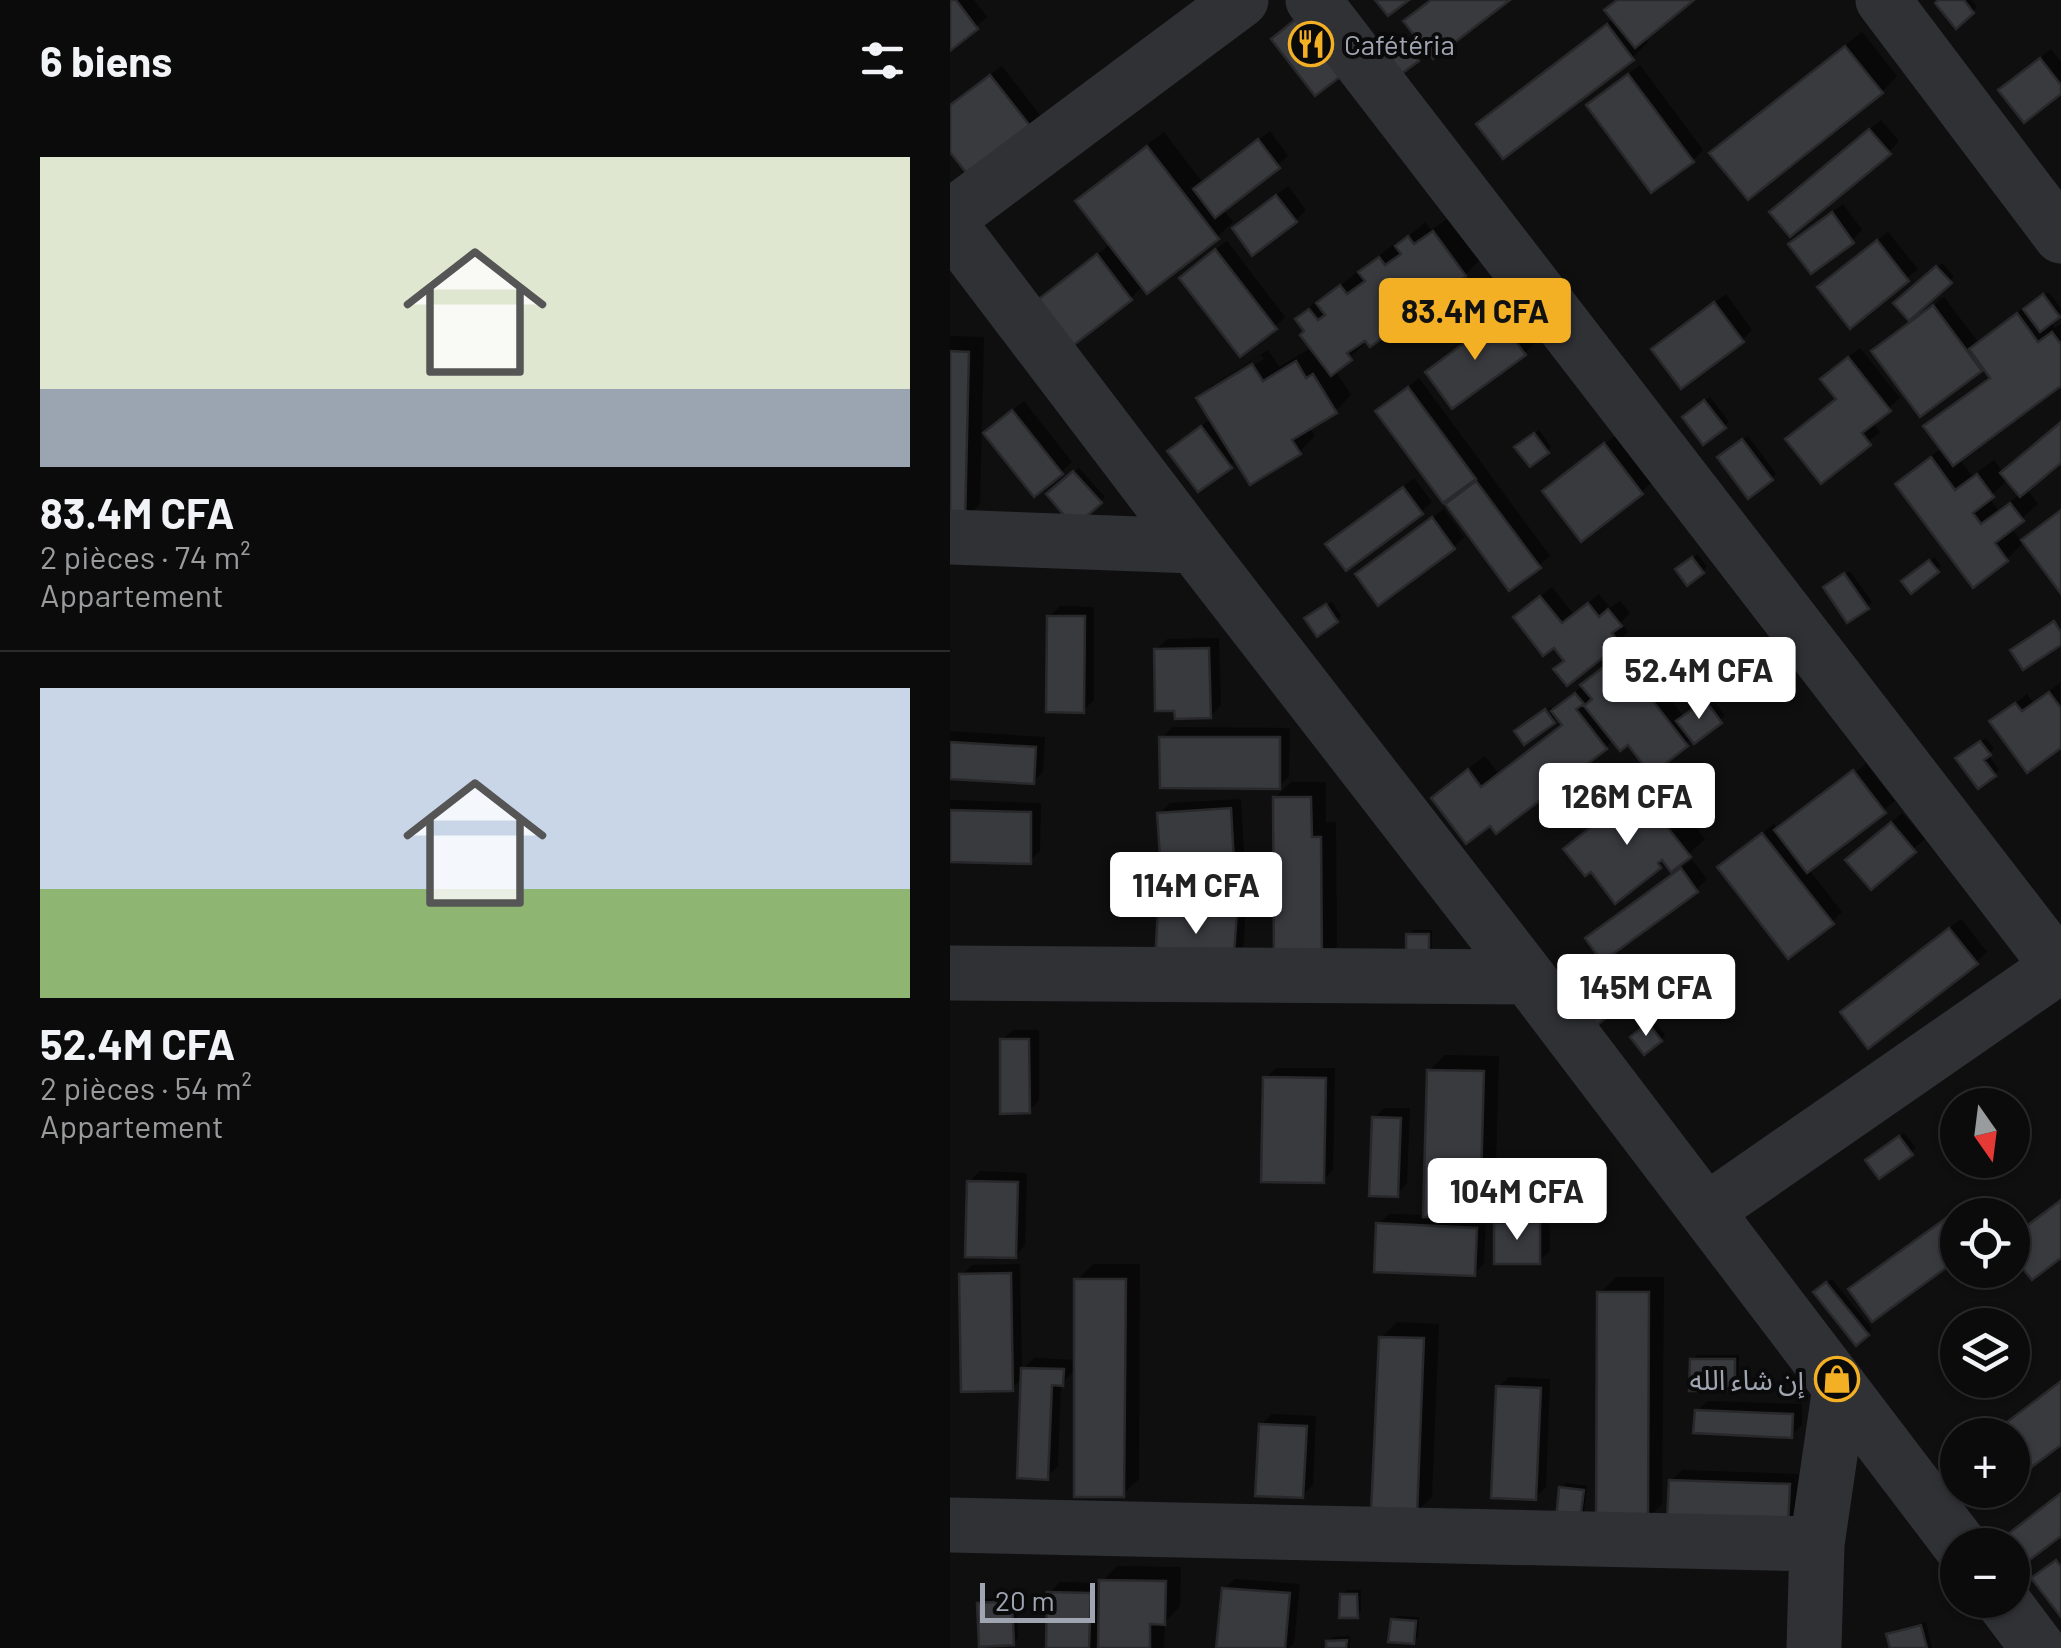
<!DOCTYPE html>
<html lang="fr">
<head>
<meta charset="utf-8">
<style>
	:root { --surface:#0b0b0c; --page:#19191a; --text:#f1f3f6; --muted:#9a9b9d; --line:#2b2b2d; --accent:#f3b025 }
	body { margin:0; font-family:Barlow,"Noto Sans Arabic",sans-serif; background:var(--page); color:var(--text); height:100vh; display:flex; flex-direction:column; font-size:38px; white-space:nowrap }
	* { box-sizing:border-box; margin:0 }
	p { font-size:32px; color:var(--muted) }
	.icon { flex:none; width:55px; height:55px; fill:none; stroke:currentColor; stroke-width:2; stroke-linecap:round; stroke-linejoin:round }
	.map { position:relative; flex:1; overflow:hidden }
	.details { display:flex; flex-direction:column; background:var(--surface); width:950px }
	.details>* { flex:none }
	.needle { width:65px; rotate:166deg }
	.controls { position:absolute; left:990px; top:1088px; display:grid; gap:20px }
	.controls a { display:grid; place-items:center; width:90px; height:90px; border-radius:50%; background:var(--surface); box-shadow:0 2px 8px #0004,0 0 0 2px var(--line); font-size:50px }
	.scale { position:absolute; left:30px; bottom:25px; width:115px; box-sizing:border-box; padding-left:10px; border:5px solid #a0a5b2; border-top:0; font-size:28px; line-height:35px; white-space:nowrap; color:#a0a5b2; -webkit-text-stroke:8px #0a0a0b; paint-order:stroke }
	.price { position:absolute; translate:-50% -85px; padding:0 22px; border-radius:10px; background:#fff; color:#222; font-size:32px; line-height:65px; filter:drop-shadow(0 2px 5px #0008) }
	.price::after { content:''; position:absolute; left:50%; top:60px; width:30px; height:22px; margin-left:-15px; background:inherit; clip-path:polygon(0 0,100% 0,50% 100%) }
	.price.on { background:var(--accent); color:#111 }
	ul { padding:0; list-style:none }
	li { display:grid; align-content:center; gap:20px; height:530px; padding:0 40px }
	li+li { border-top:2px solid var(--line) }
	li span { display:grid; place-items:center; height:310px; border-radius:0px; color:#555 }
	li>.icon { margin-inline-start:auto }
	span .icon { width:180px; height:180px; fill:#fffc; stroke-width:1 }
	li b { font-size:42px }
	h2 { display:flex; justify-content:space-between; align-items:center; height:120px; padding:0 40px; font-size:42px }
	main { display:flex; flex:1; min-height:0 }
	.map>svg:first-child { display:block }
</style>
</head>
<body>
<main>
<section class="details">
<h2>6 biens<svg class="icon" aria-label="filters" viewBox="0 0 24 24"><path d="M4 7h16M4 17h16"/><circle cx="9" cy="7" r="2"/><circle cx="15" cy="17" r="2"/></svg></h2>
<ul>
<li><span style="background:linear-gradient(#dfe7d0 75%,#9aa5b1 0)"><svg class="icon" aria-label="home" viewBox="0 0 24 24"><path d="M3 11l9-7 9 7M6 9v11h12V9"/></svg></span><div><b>83.4M CFA</b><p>2 pièces · 74 m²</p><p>Appartement</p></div></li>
<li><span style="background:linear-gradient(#c9d6e8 65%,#8fb573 0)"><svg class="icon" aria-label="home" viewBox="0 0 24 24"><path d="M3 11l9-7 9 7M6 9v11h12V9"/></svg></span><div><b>52.4M CFA</b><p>2 pièces · 54 m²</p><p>Appartement</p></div></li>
</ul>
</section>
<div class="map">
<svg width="1111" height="1648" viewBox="0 0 1111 1648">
	<rect width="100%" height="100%" fill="#0f0f10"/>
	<path fill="#0007" fill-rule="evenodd" d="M0 0H24L37 17 0 48Z
		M668 0H740L694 37 698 42 682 58 529 125 545 109 664 18Z
		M991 0H1021L1027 7 1022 12Z
		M912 32 947 76 932 92 762 153 778 137Z
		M461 38 472 54 452 71 444 50Z
		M1101 49 1111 62V91L1062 80Z
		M690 65 753 150 743 160 639 105Z
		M52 66 90 115 79 125 0 148V105Z
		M931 120 949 141 939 152 833 201Z
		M320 131 338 156 273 209 283 222 267 237 193 286 181 298 95 294 161 244 128 201 144 185 214 132 253 183Z
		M338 186 356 210 345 220 295 218Z
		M893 204 912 230 902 241 842 244 852 234Z
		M500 217 531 259 515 275 491 278 486 281 491 288 476 303 456 313 440 330 420 344 418 341 385 370 401 395 385 411 359 427 365 436 349 452 301 481 287 459 280 466 231 441 262 418 249 398 265 383 318 350 329 367 362 347 357 331 348 319 364 303 376 295 377 296 407 272 409 275 427 257 446 243 448 246 475 222 481 230ZM311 355 314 359 264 390V384Z
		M938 232 968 269 901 325 881 277Z
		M277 241 335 317 325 327 242 268Z
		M992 263 1004 277 959 317 946 303Z
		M1099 292 1111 309V312L1100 321 1105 328 1111 324V383L1009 458 1022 476 1044 460 1053 473 1111 423V460L1077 489 1088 504 1061 528 1072 542 1082 532 1111 513V589L1075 541 1057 559 1023 584 948 484 964 469 992 448 976 427 992 411 1041 375 1034 366 1031 370 935 341 994 297 1029 343 1084 299 1086 301ZM1058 479 1071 494 1048 510 1039 498Z
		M776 294 802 330 792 340 715 339Z
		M559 310 585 343 574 353 478 372 488 362Z
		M0 336 34 337 30 504 14 520H0Z
		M910 348 950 398 922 422 930 432 871 480 888 398 883 369Z
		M469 378 600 556 559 588 498 504 516 487 428 411Z
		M760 397 779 422 774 426 740 412Z
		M74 401 122 462 111 472 47 422Z
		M589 430 601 447 597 451 572 443Z
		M666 435 702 482 692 492 605 481Z
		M798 436 826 474 799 496 774 453Z
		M129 468 155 497 124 523 100 494Z
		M464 478 482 502 471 512 379 544 389 534Z
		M494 509 514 537 504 547 408 574 418 564Z
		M748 554 757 567 753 571 733 565Z
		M985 557 991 566 987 570 959 577Z
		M900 571 922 602 917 607 881 583Z
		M602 587 624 615 649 594 660 608 670 601 680 613 671 622 678 632 668 642 616 660 576 607Z
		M382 602 391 616 386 621 362 614Z
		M110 606 144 607V700L133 710 99 617Z
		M269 638 271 705 260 716 206 650 217 639Z
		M680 647 734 717 761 697 775 716 742 738 701 771 678 742 664 739 655 748 540 823 485 798 500 782 535 756 548 773 613 723 608 716 603 721 571 727 601 707 604 712 644 675Z
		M1110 683 1111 745 1043 721 1077 694 1083 703Z
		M222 727 340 728 339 776 329 786 212 738Z
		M0 731 95 737 93 771 83 782 0 777Z
		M1036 738 1044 749 1038 754 1049 770 1044 774 1013 754Z
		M915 762 945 801 858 868 892 912 882 922 781 857 824 824 828 830 835 825 915 765Z
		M705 776 755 839 723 868 726 872 742 860 757 879 746 890 638 938 649 928 725 872 715 860 709 866 641 869 617 849 632 833Z
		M341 782H376V823L386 822 387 946 371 962 325 798Z
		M291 799 295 868 284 878 210 814 220 803Z
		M0 800 91 803 90 851 80 861 0 860Z
		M952 813 975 839 921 886 909 850Z
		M221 899 296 903 293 953 210 909Z
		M1011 919 1037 952 1026 962 904 1002Z
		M464 930H482V967L459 935Z
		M647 967 675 999 670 1004 619 991Z
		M704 1020 715 1035 711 1040 688 1033Z
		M63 1030H89V1100L79 1111 52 1040Z
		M495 1055 549 1056 545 1199 527 1217 536 1218 534 1263 524 1274 429 1224 439 1214 476 1215 479 1071Z
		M326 1068H385L383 1170 373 1180 316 1078Z
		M435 1108H460L457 1183 447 1194 424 1118Z
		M954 1133 966 1148 961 1153 923 1156Z
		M30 1171 77 1173 75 1245 65 1256 19 1182Z
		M1026 1197 1039 1215H1008L912 1279Z
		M599 1213 600 1251 589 1261 547 1224 557 1214Z
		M70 1264 72 1370 84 1358 127 1360V1280L143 1264H190L189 1479 173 1494 127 1368 111 1384 108 1466 97 1477 73 1377 62 1388 12 1275 22 1265Z
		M666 1277H714L712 1504 696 1520 650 1293Z
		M882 1279 922 1329 906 1342 866 1292Z
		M447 1322 489 1324 482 1497 466 1512 431 1338Z
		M747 1355H789V1384L784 1388 742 1360Z
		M559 1377 600 1379 596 1487 585 1497 548 1388Z
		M1111 1380V1442L1062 1435H1038Z
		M758 1401 852 1404V1425L841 1435 747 1411Z
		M322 1414 366 1416 363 1485 352 1495 311 1425Z
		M732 1470 849 1474 848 1512 837 1523 721 1481Z
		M616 1483 637 1486 634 1513 629 1518 612 1488Z
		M167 1566 231 1567 230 1606 215 1622 214 1648H98L100 1593 110 1582 151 1583Z
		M285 1579 350 1584 344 1643 339 1648H269L274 1589Z
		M397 1590H411V1611L406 1616 392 1595Z
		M66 1597 68 1638 63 1643 30 1604 34 1599Z
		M448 1616 469 1617 468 1637 463 1642 443 1620Z
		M976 1622 982 1648H942L939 1635 944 1630Z
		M400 1636V1648H378V1642L383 1637Z"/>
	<path fill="#393a3e" stroke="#29292c" stroke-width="2.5" d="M0 0H6L28 29 0 51Z
		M425 0H459L438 16Z
		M481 0H560L483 59 453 21Z
		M667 0H744L685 48 654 10Z
		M988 0H1014L1024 13 1006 29 985 3Z
		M346 19 391 76 365 96 321 39Z
		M657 24 684 60 553 159 526 124Z
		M455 40 469 61 451 74 436 54Z
		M895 46 933 93 798 200 759 153Z
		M1090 58 1111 85V94L1074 123 1048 90Z
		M678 74 744 162 701 193 636 105Z
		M40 75 81 127 18 175 0 152V105Z
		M919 129 941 154 840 237 819 212Z
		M308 139 330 168 265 218 243 189Z
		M197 146 269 239 197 294 125 201Z
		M326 195 347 222 302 256 282 228Z
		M882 212 904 243 861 274 838 244Z
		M483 231 516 276 497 291 490 281 470 296 477 305 458 319 452 310 435 323 441 332 420 347 415 341 397 353 402 360 381 376 350 335 354 331 345 319 359 309 368 320 375 315 366 303 390 285 397 294 415 281 408 272 429 257 435 265 451 254 445 246 458 236 464 244Z
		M927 240 959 281 900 329 867 287Z
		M265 249 327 329 290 357 229 278Z
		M147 254 182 300 116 351 81 305Z
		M986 266 1002 283 959 321 943 303Z
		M1093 294 1110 317 1090 332 1073 309Z
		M764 302 794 342 731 389 701 349Z
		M983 305 1032 371 970 417 921 351Z
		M1067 313 1088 342 1102 332 1111 344V386L1003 466 973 426 1040 378 1019 349Z
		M548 318 576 355 502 409 475 372Z
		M0 351 19 352 15 523H0Z
		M898 357 941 411 912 433 921 445 871 484 835 439 886 399 870 379Z
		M346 361 356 378 363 374 387 413 342 440 351 454 300 485 246 398 302 364 313 381Z
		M458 387 526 479 493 503 425 411Z
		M754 400 776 428 753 445 732 417Z
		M62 410 113 474 84 497 33 433Z
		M1111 422V463L1070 497 1050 473Z
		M251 426 282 468 248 492 217 451Z
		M584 433 599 453 580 467 564 447Z
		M792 439 823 480 798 499 767 457Z
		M654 443 693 494 631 542 592 491Z
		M981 457 1005 490 1027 474 1044 497 1023 513 1031 524 1060 503 1074 521 1045 543 1058 561 1023 588 945 484Z
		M123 471 152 503 124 527 96 494Z
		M526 481 591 568 559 591 495 504Z
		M453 487 473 514 396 571 375 544Z
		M1111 510V594L1071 540Z
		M482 517 505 549 428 606 405 574Z
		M742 557 754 573 737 586 725 569Z
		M979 560 989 572 961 594 951 581Z
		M894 573 919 609 897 623 873 587Z
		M590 596 612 623 638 603 649 617 658 609 672 626 662 633 670 644 617 686 603 669 614 661 604 648 593 656 563 617Z
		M376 604 388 622 367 637 354 618Z
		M97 616H135L134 713 96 712Z
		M1104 621 1111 632V645L1073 670 1060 650Z
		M259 648 261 718 225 719 224 711H205L204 649Z
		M668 656 738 746 701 775 678 745 670 751 634 706 642 699 630 685Z
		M1099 692 1111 708V748L1077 773 1039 721 1065 703 1072 711Z
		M625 693 634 704 626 709 657 749 546 834 540 826 516 844 481 798 518 769 531 787 612 725 601 711Z
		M755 700 772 723 744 744 726 721Z
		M595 709 605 723 574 745 564 731Z
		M209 737H330V789L210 788Z
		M1030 741 1041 755 1034 760 1046 776 1028 789 1005 758Z
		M0 742 86 747 84 784 0 779Z
		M903 770 936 813 857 873 824 830Z
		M688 790 741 857 721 872 712 860 708 863 711 868 665 904 641 872 635 876 613 849Z
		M323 797H361L362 837H371L372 964 324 965Z
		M281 808 285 881 212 885 207 813Z
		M0 810 81 812V864L0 862Z
		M941 822 966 852 921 890 895 860Z
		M812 833 884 924 838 959 767 867Z
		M731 868 748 892 652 962 635 938Z
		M208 908 287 913 283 966 205 962Z
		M999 928 1028 964 918 1049 890 1012Z
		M456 934H479V974H456Z
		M641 970 672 1005 646 1026 616 991Z
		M698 1023 712 1041 694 1055 680 1037Z
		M50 1039H79L80 1113 50 1114Z
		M477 1070 534 1071 530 1218 473 1217Z
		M313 1077 376 1078 374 1183 311 1182Z
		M422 1117 451 1118 448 1197 419 1196Z
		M949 1136 963 1155 929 1179 915 1160Z
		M17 1181 68 1182 66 1258 15 1257Z
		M1111 1200V1258L1082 1280 1062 1255V1237Z
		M1014 1205 1021 1215H1008V1259L922 1322 898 1289Z
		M590 1222V1264H544V1223Z
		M426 1223 527 1228 525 1276 424 1272Z
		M61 1273 63 1391 11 1392 9 1274Z
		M124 1279H176L174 1497H124Z
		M876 1282 919 1335 906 1346 863 1292Z
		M647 1292H699L698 1523 646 1522Z
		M429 1337 474 1338 467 1515 421 1513Z
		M740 1359H785V1391H739Z
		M71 1368 114 1369 113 1386 102 1385 98 1480 67 1478Z
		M1111 1381V1445L1062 1482V1435H1040Z
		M546 1386 591 1388 586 1500 541 1498Z
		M745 1410 843 1414 842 1438 743 1433Z
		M309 1424 357 1426 353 1498 305 1496Z
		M719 1480 840 1484 838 1525 717 1521Z
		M609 1487 634 1490 630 1520 606 1518Z
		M1026 1490H1052L1036 1502Z
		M1111 1493V1536L1069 1568 1062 1559V1545H1052L1049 1541Z
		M1106 1560 1111 1567V1617L1081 1578Z
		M149 1580 216 1581 215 1625 200 1624V1648H148Z
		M272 1588 340 1593 335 1648H266Z
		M97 1592 141 1593 139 1648H96Z
		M390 1594H407L408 1618H389Z
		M62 1601 64 1645 29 1647 27 1603Z
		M441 1619 466 1621 464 1644 438 1642Z
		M971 1625 977 1648H940L936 1634Z
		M397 1640 396 1648H376V1641Z"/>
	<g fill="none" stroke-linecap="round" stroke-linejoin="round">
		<path stroke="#303135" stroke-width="55" d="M363 0 1111 970
			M933 0 1111 236
			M0 217 291 0
			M0 225 244 546 578 977 1010 1545
			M0 537 244 546
			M0 973 578 977
			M756 1211 1111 965
			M0 1525 867 1544
			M1052 1600 1088 1648
			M864 1648 867 1544 890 1387"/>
	</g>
	<defs>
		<symbol id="restaurant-ring" viewBox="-11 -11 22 22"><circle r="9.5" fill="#0a0a0b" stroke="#f3b025" stroke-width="1.5"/><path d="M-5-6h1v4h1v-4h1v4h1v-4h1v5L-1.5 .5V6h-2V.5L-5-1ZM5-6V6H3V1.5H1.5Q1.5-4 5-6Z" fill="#f3b025"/></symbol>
		<symbol id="shop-ring" viewBox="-11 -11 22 22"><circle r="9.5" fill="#0a0a0b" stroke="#f3b025" stroke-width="1.5"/><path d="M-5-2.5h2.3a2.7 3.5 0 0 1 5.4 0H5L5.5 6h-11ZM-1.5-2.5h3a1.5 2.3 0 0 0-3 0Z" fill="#f3b025"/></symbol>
	</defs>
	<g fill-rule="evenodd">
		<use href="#restaurant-ring" x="336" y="19" width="50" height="50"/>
		<use href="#shop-ring" x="862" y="1354" width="50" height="50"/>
	</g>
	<g text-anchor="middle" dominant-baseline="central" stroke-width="8" stroke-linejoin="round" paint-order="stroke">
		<g font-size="28" fill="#a0a5b2" stroke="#0a0a0b" text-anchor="start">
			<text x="394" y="44">Cafétéria</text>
			<text x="854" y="1379" text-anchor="end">إن شاء الله</text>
		</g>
	</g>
</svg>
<div class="controls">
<a><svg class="needle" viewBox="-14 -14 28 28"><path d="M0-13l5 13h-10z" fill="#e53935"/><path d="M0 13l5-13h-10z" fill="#9a9b9d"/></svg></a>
<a><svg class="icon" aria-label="locate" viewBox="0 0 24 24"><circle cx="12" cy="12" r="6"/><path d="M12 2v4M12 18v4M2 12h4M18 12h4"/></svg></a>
<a><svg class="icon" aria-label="layers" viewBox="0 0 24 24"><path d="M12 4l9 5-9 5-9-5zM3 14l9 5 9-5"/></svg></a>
<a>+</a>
<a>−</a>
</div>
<div class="scale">20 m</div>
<b class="price on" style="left:525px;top:363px">83.4M CFA</b>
<b class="price" style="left:749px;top:722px">52.4M CFA</b>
<b class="price" style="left:677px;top:848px">126M CFA</b>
<b class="price" style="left:246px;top:937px">114M CFA</b>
<b class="price" style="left:696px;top:1039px">145M CFA</b>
<b class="price" style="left:567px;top:1243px">104M CFA</b>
</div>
</main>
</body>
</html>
